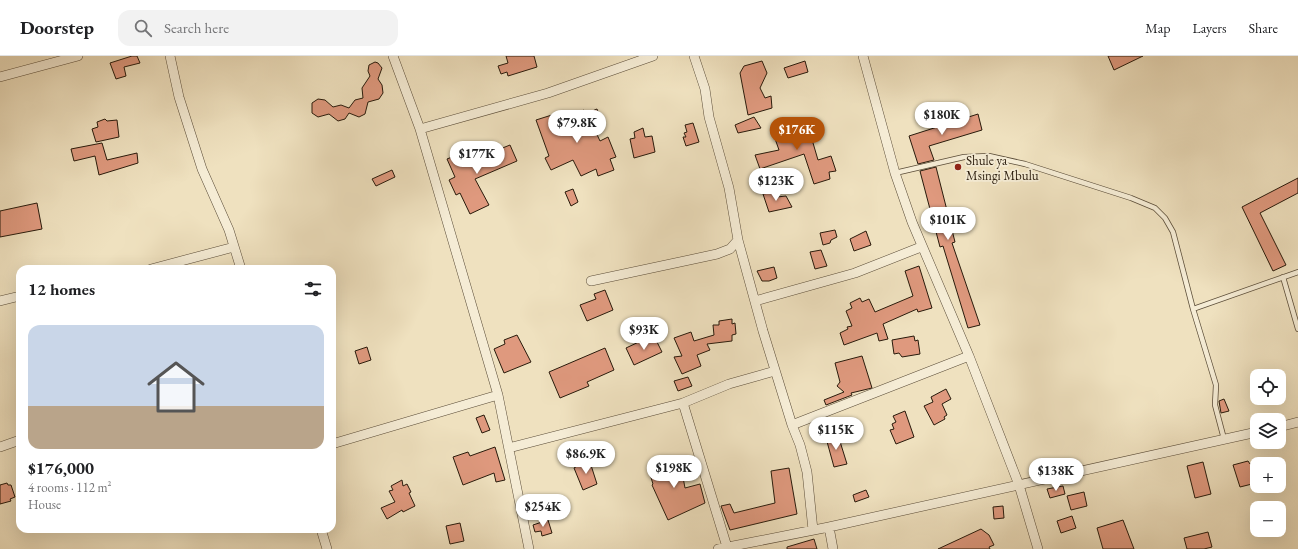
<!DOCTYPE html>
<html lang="en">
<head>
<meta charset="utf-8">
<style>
	:root { --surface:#fff; --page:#f2f2f2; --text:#202124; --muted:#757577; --line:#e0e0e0; --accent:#b45309 }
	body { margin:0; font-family:"EB Garamond",serif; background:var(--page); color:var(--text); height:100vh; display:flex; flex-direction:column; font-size:15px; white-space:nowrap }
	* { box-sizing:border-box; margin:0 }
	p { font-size:13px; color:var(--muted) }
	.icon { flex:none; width:22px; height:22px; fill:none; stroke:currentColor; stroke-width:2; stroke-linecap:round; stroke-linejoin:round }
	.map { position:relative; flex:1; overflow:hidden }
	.sheet { position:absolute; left:16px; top:209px; width:320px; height:268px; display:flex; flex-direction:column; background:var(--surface); border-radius:12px; box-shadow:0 4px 16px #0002 }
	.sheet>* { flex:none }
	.controls { position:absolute; left:1250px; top:313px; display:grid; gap:8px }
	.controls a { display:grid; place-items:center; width:36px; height:36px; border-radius:8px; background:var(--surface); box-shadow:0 4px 16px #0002; font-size:20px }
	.price { position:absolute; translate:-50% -34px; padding:0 9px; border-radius:14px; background:#fff; color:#222; font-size:13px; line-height:26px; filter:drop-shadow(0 1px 2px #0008) }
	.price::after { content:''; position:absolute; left:50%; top:24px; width:12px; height:9px; margin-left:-6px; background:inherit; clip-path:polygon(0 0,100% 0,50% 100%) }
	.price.selected { background:var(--accent); color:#fff }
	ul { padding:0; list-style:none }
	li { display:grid; align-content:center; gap:8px; height:212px; padding:0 12px }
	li+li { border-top:1px solid var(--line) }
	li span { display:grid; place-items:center; height:124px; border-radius:12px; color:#555 }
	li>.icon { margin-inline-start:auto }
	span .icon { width:72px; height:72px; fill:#fffc; stroke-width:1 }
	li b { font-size:17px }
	h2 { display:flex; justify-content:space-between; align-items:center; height:48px; padding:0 12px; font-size:17px }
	header { display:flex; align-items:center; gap:24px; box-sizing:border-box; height:56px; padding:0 20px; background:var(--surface); border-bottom:1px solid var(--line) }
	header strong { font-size:19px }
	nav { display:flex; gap:22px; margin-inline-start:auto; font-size:14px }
	.search { width:280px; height:36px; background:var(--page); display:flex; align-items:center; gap:10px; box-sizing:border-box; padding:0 14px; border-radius:12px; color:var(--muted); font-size:15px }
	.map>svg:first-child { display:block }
</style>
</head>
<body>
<header>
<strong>Doorstep</strong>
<div class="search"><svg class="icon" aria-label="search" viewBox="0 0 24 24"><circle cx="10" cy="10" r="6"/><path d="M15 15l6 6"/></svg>Search here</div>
<nav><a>Map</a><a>Layers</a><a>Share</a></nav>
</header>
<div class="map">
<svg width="1298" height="493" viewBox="0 0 1298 493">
	<rect width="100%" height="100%" fill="#efe1bf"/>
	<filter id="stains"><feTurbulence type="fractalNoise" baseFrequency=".005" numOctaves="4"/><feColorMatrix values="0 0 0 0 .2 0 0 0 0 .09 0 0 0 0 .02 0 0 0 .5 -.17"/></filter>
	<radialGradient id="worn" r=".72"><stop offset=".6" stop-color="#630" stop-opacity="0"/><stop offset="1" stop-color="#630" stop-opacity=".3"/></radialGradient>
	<path fill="#df997e" stroke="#281a0b" d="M132 0H137L140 7 124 11 126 20 116 23 110 7Z
		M506 0H534L537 11 508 20 507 16 501 18 498 10 508 7Z
		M1108 0H1143L1114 14Z
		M762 5 767 17 760 32 765 42 771 40 772 52 748 59 740 17 744 10Z
		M805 5 808 16 788 22 784 12Z
		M375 6 378 7 382 12 378 23 382 29 383 37 379 43 368 46 365 58 359 61 349 57 345 63 338 65 329 58 318 61 312 57V47L318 43 325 44 333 51 341 49 349 52 355 44 363 42 362 32 370 20 368 15 369 9Z
		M597 53 602 66 593 70 600 85 608 81 616 101 610 103 614 114 598 120 596 113 581 120 573 104 551 114 545 102 549 100 536 64 555 58 560 72 578 64 576 58 584 54 585 58Z
		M978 58 982 74 929 90 934 104 918 108 909 80Z
		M754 61 761 72 738 77 735 69Z
		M105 63 107 65 117 64 119 81 96 86 92 73 98 71 97 66Z
		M806 63 818 104 831 100 836 115 829 116 830 123 814 128 804 98 760 113 755 99 779 94 772 74Z
		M693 67 699 86 686 90 683 81H686L684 77 687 76 685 69Z
		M643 72 645 81 652 80 655 96 634 102 630 83 635 82 634 76Z
		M102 87 107 104 137 97 138 107 99 119 95 100 74 105 71 93Z
		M510 89 517 105 475 123 489 149 470 158 460 137 456 139 449 124 455 121 447 103 462 97 465 103 469 101 471 106 491 97 489 94 499 90 500 93Z
		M936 111 955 186 952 187 980 269 968 272 943 190 940 191 921 119 920 115Z
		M392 114 395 121 376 130 372 123Z
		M1298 122V137L1260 157 1286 209 1273 215 1242 151Z
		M573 133 578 146 571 150 565 136Z
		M776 136 777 141 786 140 792 151 769 156 763 138Z
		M37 147 42 173 0 181V155Z
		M835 174 837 181 831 184 830 187 823 189 820 177Z
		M866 175 871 189 854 195 850 183Z
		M821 194 827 210 815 213 810 196Z
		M919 210 932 252 918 256 917 253 883 268 888 283 879 285 877 277 844 289 840 277 848 273 847 271 852 270 846 255 852 252 850 247 860 242 862 246 869 243 875 256 913 240 905 215Z
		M774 211 777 222 769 225H762L757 215Z
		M605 234 613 254 587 265 580 249 596 243 594 238Z
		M732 263V268L735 267 736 278 732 279V285L707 288 710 294 697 299 701 310 682 318 674 301 682 300 674 282 691 276 694 285 714 279 713 269H719V265Z
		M517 279 531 306 504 317 494 293 505 288 504 284Z
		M914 280 915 285 918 284 920 298 902 301 899 297 894 298 892 284Z
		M655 282 662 296 634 309 626 292 643 284 644 288Z
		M367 291 371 304 359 308 355 295Z
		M605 292 614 314 587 326 589 330 560 342 549 316Z
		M862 300 872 332 851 337 852 339 826 349 824 344 844 336 837 330 840 326 835 307Z
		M688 321 692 330 678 335 674 325Z
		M946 333 951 343 942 348 947 359 944 361 945 363 934 369 924 350 933 346 931 341Z
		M1224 343 1229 355 1221 357 1219 345Z
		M905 355 914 381 896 388 890 374 894 373 892 368 896 366 893 360Z
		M484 359 490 374 482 377 476 362Z
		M838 379 847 408 834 411 826 382Z
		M495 391 505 424 496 426 494 417 463 429 453 401 468 396 470 400Z
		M679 400 685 432 700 428 705 447 668 464 652 429 653 428 648 412 663 408 662 405Z
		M589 403 597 428 583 434 574 412Z
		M1248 405 1250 408H1255L1257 423 1251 425 1252 428 1240 431 1233 409Z
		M1203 406 1211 438 1195 442 1187 410Z
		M789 412 797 458 730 474 721 450 730 448 734 457 775 447 771 415Z
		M402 424 403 430 407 428 411 436 409 437 415 450 403 456 402 454 387 463 381 452 395 446 389 435 393 434 391 430Z
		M7 427 8 429H11L15 441 10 443 11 445 0 448V429Z
		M1063 430 1065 438 1050 442 1047 433Z
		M866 434 869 441 855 446 853 439Z
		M1084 436 1087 450 1071 454 1067 440Z
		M1003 450 1004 462 994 463 993 451Z
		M1072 460 1076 472 1061 477 1057 465Z
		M548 464 552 477 542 480 541 475 535 476 533 469Z
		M1123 464 1134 493H1103L1097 472Z
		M460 467 464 485 450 488 446 470Z
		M981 473 989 479 994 489 989 491 990 493H938Z
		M1208 476 1212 491 1204 493H1187L1184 482Z
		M814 483 817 493H787V491Z"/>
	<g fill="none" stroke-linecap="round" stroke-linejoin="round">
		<defs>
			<path id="lane" d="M895 117 964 101 989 100 1025 108 1131 142 1155 152 1165 162 1173 176 1193 253 1216 329 1215 349 1224 383
				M1283 221 1298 273
				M1193 253 1298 216"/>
			<path id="street" d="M170 0 179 41 202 113 229 174 241 213
				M393 0 420 73
				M694 0 705 33 709 61 729 132 738 184 763 275 792 369 800 389 807 416 813 474
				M863 0 895 117 912 166 969 300 1019 429 1038 493
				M0 21 78 0
				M151 213 234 191
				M591 225 717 198 730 193 738 184
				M0 245 20 240
				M755 245 855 217 921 191
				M683 347 727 491
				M792 369 969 300
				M1279 371 1298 366
				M332 388 498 339
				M0 391 20 384
				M509 392 683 347 729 328 775 315
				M829 471 833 493
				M321 473 327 493
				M529 493 498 339 420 73 548 37 653 0
				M718 493 829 471 1257 376"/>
		</defs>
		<use href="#lane" stroke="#5a4c38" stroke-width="6"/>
		<use href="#street" stroke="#5a4c38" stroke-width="10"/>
		<use href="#lane" stroke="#f5ecd5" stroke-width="4.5"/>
		<use href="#street" stroke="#f5ecd5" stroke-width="9"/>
	</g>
	<circle fill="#8f2418" stroke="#f5ecd5" stroke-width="1.5" cx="958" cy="111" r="4"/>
	<g text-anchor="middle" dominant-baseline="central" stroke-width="3.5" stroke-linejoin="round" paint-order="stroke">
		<g font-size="13" fill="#281a0b" stroke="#f5ecd5" text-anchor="start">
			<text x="966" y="104">Shule ya<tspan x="966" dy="15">Msingi Mbulu</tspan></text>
		</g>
	</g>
	<rect width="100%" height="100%" filter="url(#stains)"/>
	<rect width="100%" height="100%" fill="url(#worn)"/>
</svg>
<div class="controls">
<a><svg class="icon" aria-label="locate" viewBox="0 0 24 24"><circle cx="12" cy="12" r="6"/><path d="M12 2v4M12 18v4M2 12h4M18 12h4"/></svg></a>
<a><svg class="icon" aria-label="layers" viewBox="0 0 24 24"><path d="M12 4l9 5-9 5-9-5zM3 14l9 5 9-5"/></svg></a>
<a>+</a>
<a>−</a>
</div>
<b class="price" style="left:942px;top:80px">$180K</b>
<b class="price" style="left:577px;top:88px">$79.8K</b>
<b class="price selected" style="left:797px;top:95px">$176K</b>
<b class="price" style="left:477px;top:119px">$177K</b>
<b class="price" style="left:776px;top:146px">$123K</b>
<b class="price" style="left:948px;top:185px">$101K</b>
<b class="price" style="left:644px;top:295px">$93K</b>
<b class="price" style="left:836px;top:395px">$115K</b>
<b class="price" style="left:586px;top:419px">$86.9K</b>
<b class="price" style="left:674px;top:433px">$198K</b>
<b class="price" style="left:1056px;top:436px">$138K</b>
<b class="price" style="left:543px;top:472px">$254K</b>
<section class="sheet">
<h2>12 homes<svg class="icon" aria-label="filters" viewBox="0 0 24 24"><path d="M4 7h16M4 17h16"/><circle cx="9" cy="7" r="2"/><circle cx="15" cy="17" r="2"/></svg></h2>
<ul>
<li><span style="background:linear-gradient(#c9d6e8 65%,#b9a48a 0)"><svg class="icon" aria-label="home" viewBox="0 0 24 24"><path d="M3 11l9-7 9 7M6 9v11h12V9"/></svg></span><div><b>$176,000</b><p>4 rooms · 112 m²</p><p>House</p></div></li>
</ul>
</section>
</div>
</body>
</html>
